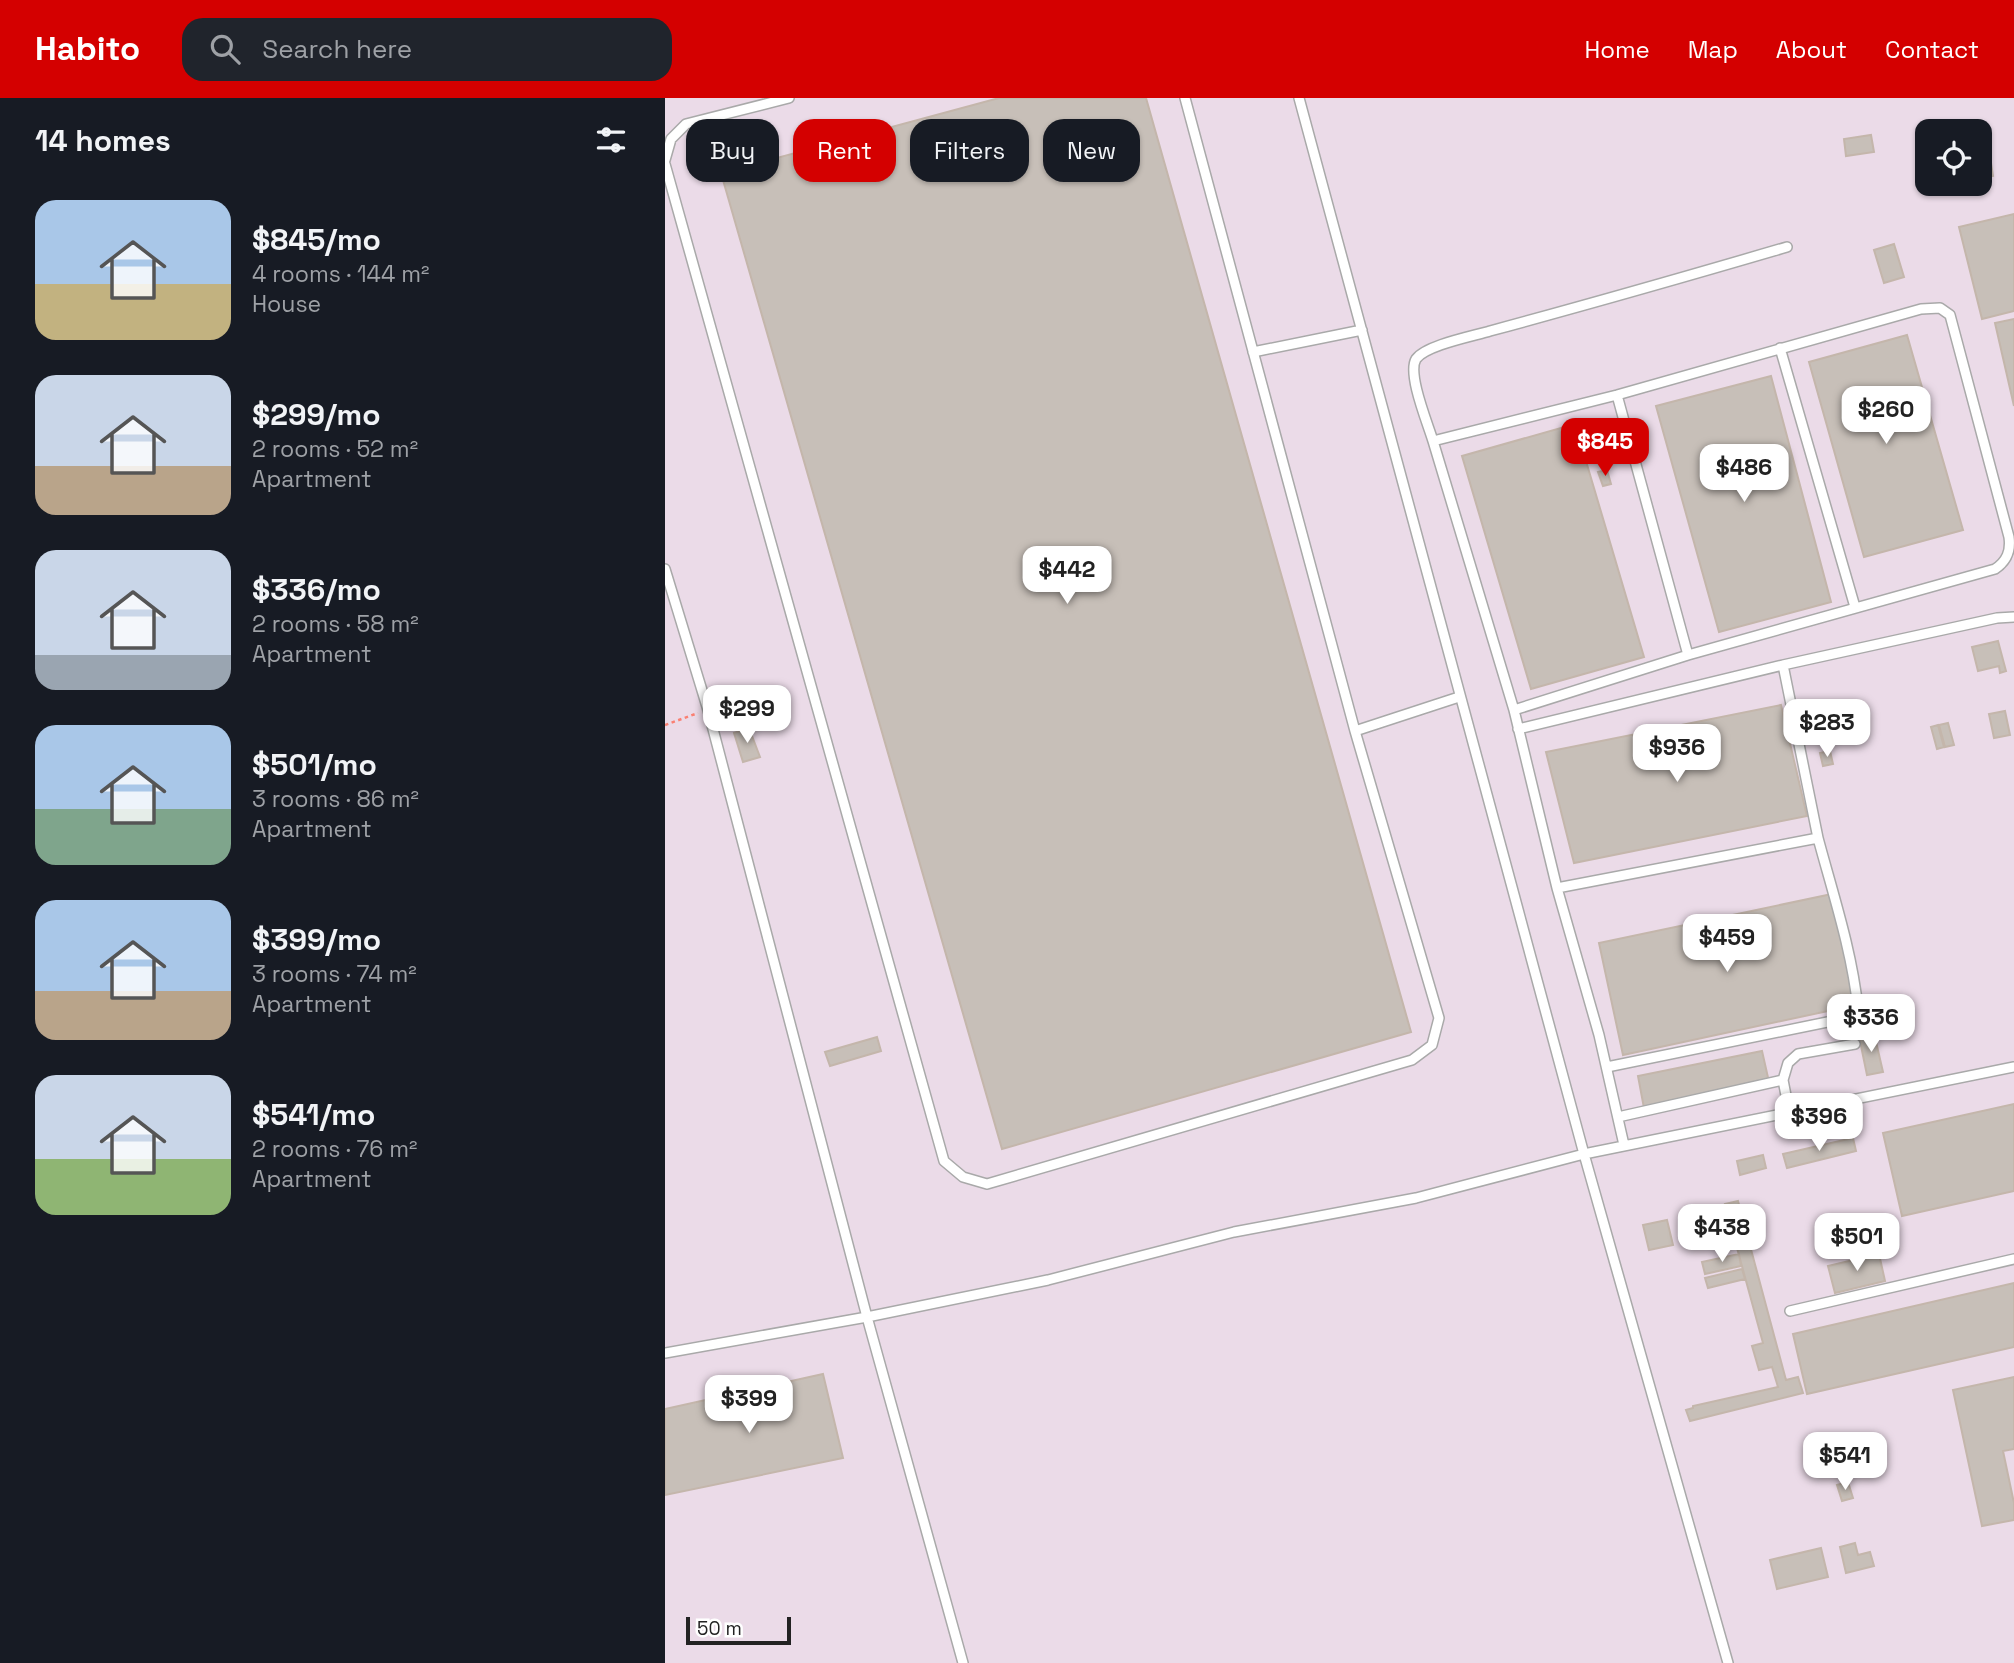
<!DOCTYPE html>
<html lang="en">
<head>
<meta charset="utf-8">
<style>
	:root { --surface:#171b24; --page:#20242c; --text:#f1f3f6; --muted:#9ea1a6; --accent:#d40000 }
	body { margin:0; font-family:"Space Grotesk",sans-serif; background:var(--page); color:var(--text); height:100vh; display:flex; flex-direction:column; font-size:26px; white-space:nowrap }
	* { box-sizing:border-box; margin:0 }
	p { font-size:23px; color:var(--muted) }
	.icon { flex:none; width:38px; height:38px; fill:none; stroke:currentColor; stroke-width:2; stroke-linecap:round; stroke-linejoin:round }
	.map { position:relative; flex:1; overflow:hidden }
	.details { display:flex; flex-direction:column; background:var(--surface); width:665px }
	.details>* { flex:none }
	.banner { position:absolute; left:21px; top:21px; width:665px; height:63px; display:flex; gap:14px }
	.buttons { position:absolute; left:1250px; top:21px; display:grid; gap:14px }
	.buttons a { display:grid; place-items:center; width:77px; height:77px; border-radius:14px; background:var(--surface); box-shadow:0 2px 5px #0004; font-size:35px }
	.scale { position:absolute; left:21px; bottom:18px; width:105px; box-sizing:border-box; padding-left:7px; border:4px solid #222; border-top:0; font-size:19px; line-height:24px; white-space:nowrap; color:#222; -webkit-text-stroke:5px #fff; paint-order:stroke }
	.price { position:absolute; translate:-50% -60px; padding:0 16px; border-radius:14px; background:#fff; color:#222; font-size:23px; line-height:46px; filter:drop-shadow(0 2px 4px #0008) }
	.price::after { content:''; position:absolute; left:50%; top:42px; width:21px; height:16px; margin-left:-10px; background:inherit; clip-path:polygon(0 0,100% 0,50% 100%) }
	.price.active { background:var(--accent); color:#fff }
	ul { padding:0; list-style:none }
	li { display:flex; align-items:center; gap:21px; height:175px; padding:0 35px }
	li span { display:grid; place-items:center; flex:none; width:196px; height:140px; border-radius:21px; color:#555 }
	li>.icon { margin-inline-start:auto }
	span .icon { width:84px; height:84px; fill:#fffc; stroke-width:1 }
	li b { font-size:30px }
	h2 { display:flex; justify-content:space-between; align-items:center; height:84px; padding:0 35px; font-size:30px }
	.pill { padding:0 24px; border-radius:21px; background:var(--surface); box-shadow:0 2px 5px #0004; font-size:24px; line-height:63px }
	.pill.active { background:var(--accent); color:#fff }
	header { display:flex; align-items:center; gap:42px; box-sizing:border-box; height:98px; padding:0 35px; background:var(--accent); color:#fff }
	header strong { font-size:33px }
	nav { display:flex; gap:38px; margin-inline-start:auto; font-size:24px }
	.search { width:490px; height:63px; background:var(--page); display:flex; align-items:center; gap:18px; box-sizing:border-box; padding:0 24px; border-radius:21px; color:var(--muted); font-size:26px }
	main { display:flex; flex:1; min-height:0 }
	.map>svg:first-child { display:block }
</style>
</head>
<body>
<header>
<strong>Habito</strong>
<div class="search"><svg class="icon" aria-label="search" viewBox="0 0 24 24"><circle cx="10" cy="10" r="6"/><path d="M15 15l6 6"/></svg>Search here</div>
<nav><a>Home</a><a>Map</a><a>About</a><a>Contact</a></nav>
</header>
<main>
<section class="details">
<h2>14 homes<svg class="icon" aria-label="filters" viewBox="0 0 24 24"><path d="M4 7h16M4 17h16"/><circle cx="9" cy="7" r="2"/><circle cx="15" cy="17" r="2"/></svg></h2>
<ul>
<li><span style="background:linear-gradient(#a9c7e8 60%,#c2b280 0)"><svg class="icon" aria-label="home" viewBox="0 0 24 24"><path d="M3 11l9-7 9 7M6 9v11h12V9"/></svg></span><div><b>$845/mo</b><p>4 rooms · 144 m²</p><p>House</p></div></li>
<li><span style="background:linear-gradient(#c9d6e8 65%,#b9a48a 0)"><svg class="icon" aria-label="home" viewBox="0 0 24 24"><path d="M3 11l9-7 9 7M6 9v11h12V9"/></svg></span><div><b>$299/mo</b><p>2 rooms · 52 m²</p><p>Apartment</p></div></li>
<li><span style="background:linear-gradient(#c9d6e8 75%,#9aa5b1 0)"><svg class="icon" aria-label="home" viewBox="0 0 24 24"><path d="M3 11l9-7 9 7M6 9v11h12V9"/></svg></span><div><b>$336/mo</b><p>2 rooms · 58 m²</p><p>Apartment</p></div></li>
<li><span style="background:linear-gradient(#a9c7e8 60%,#7fa58c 0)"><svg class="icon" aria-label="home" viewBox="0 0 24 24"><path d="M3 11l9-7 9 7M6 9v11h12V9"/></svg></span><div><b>$501/mo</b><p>3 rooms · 86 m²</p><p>Apartment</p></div></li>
<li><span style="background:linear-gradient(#a9c7e8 65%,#b9a48a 0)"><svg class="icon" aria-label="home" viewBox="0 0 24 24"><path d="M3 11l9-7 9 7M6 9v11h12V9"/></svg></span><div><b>$399/mo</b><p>3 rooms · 74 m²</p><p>Apartment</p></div></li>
<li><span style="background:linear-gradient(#c9d6e8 60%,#8fb573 0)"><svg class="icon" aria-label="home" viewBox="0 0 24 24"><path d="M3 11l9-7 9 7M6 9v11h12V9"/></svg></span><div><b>$541/mo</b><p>2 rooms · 76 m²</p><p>Apartment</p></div></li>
</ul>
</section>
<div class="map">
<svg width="1349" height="1565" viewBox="0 0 1349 1565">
	<rect width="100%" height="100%" fill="#f2efe9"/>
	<path fill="#ebdbe8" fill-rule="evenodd" d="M0 0H1349V1565H0ZM1262 33H1314V86H1262Z"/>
	<path fill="#c7bfb8" stroke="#c4b6ab" stroke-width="2" d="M334 0H481L746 934 337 1051 56 75Z
		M1206 37 1209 54 1181 58 1179 41Z
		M1326 65 1328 78 1315 80 1314 66Z
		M1349 116V213L1317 221 1294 129Z
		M1229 146 1239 179 1219 185 1209 152Z
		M1349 221V308L1330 225Z
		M1242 237 1298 432 1199 459 1144 264Z
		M1106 278 1166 504 1054 534 991 308Z
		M910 326 979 559 866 591 797 358Z
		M942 372 946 386 938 388 933 374Z
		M1333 543 1341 573 1335 575 1334 568 1313 573 1307 549Z
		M1116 607 1142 718 909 765 881 654Z
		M1340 613 1345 637 1329 640 1324 616Z
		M1283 625 1289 647 1280 649 1274 627Z
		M1273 627 1279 649 1272 651 1266 629Z
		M84 630 95 659 78 664 69 635Z
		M1165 653 1168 666 1158 668 1155 655Z
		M1167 796 1191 907 958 957 934 845Z
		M1209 935 1218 974 1202 977 1194 938Z
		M212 939 216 953 165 968 160 954Z
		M1097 953 1104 984 979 1010 973 978Z
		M1349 1006V1093L1237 1118 1218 1035Z
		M1188 1040 1191 1053 1122 1070 1118 1056Z
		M1098 1057 1101 1070 1075 1077 1072 1063Z
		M1073 1103 1121 1282 1133 1279 1138 1295 1025 1323 1021 1312 1028 1310V1308L1113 1289 1107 1269 1094 1272 1087 1248 1098 1245 1060 1106Z
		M1059 1108 1064 1125 1045 1131 1040 1114Z
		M1002 1122 1008 1147 984 1152 978 1127Z
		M1074 1156 1076 1168 1040 1176 1037 1164Z
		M1214 1156 1220 1183 1170 1195 1163 1168Z
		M1077 1171 1080 1181 1043 1190 1040 1180Z
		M1349 1185V1249L1142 1296 1128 1236Z
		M158 1276 178 1360 0 1397V1311Z
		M1349 1279V1351L1338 1353 1349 1405V1422L1317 1428 1288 1292Z
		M1183 1384 1188 1400 1177 1403 1172 1387Z
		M1190 1445 1193 1457 1205 1454 1209 1468 1181 1475 1175 1449Z
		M1156 1450 1163 1479 1112 1491 1105 1462Z"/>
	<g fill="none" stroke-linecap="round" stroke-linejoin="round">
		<defs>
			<path id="service" d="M520 0 690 633
				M634 0 919 1056 1063 1565
				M0 62 6 41 21 26 124 0
				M0 66 279 1063 298 1079 322 1086 747 962 767 947 774 920 690 633 794 599
				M1275 210 1285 217 1344 439C1346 453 1342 463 1330 471L1023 557 849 612 768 343 952 297 1256 211Z
				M1115 250 1190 509
				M588 254 697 232
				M952 297 1023 557
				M768 343C763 326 742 276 751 261 761 247 809 238 825 233 925 206 1023 178 1122 149
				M0 471 43 612 202 1219 298 1565
				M1118 567 1332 520 1349 519
				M849 612 892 790 934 937 959 1047
				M853 631 1118 567 1153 740 892 790
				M942 969 1172 922 1189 916 1193 911C1187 853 1168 796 1153 740
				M1118 982 1123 965 1133 956 1190 946
				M953 1019 1118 982 1124 1013
				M1125 1213 1349 1161
				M0 1255 202 1219 383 1182 569 1134 751 1100 919 1056 1349 969"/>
		</defs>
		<use href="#service" stroke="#a9a9a9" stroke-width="12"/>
		<path stroke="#fa8072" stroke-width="2.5" stroke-dasharray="3.5 3.5" stroke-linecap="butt" d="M0 627 33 615"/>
		<use href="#service" stroke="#fff" stroke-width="9"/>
	</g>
</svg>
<div class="buttons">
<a><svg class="icon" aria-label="locate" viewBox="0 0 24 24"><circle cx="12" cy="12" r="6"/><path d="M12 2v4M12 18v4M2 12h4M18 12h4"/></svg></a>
</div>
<div class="scale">50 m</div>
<b class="price" style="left:1221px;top:348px">$260</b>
<b class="price active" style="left:940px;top:380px">$845</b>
<b class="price" style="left:1079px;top:406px">$486</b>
<b class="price" style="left:402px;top:508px">$442</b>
<b class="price" style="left:82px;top:647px">$299</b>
<b class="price" style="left:1162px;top:661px">$283</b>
<b class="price" style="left:1012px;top:686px">$936</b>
<b class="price" style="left:1062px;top:876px">$459</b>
<b class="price" style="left:1206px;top:956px">$336</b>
<b class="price" style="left:1154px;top:1055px">$396</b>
<b class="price" style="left:1057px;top:1166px">$438</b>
<b class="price" style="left:1192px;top:1175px">$501</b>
<b class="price" style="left:84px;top:1337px">$399</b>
<b class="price" style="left:1180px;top:1394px">$541</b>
<div class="banner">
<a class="pill">Buy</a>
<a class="pill active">Rent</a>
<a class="pill">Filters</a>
<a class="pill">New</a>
</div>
</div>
</main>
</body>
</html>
